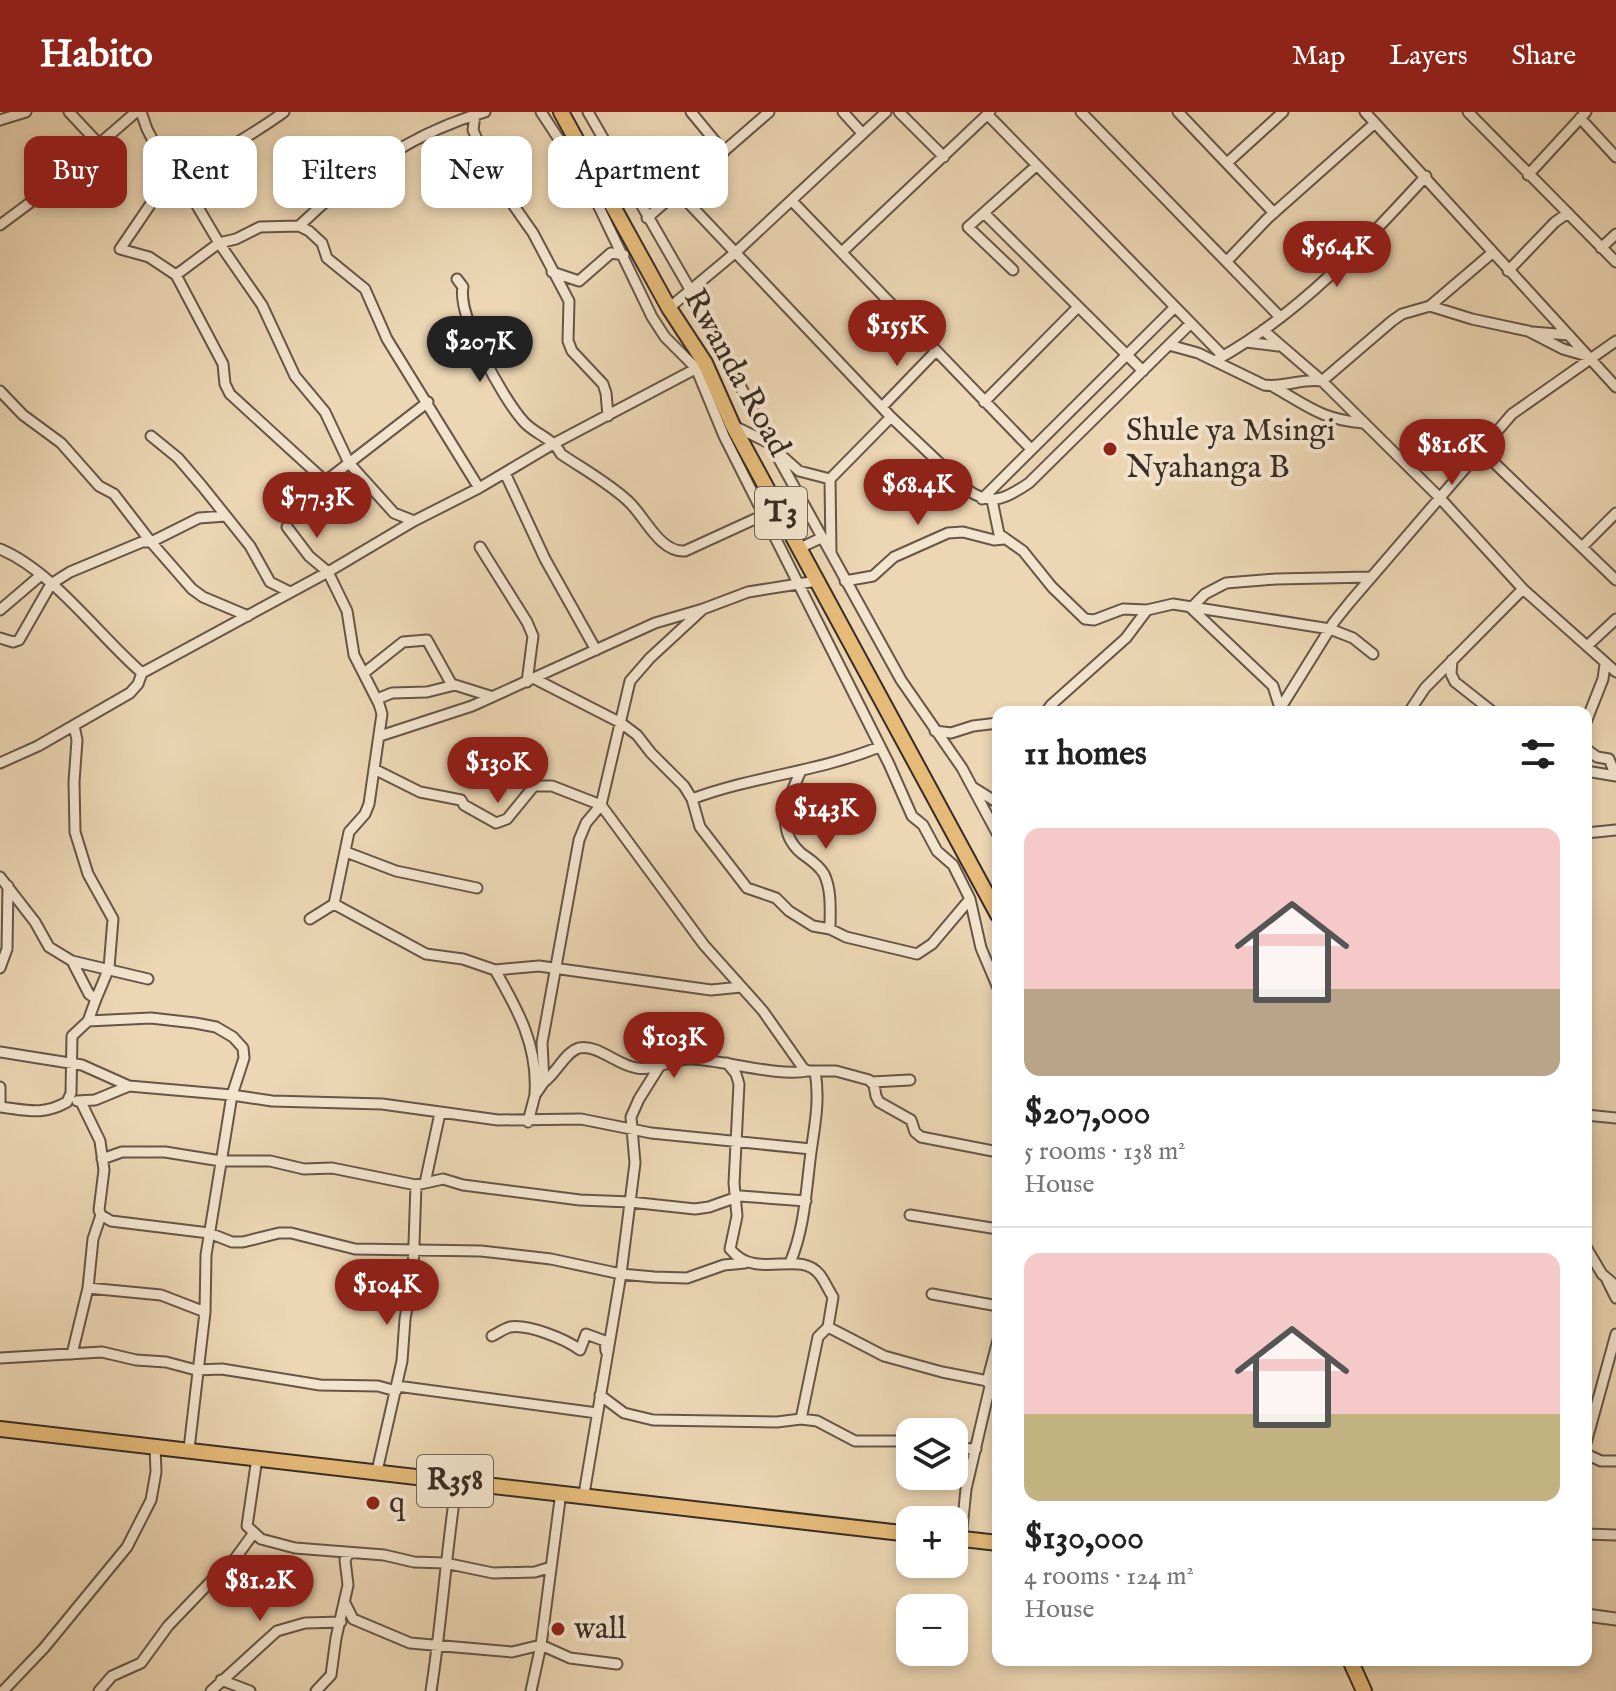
<!DOCTYPE html>
<html lang="en">
<head>
<meta charset="utf-8">
<style>
	:root { --surface:#fff; --page:#f6f6f6; --text:#222; --muted:#767676; --line:#e0e0e0; --accent:#8f2418 }
	body { margin:0; font-family:"IM FELL English",serif; background:var(--page); color:var(--text); height:100vh; display:flex; flex-direction:column; font-size:30px; white-space:nowrap }
	* { box-sizing:border-box; margin:0 }
	p { font-size:26px; color:var(--muted) }
	.icon { flex:none; width:44px; height:44px; fill:none; stroke:currentColor; stroke-width:2; stroke-linecap:round; stroke-linejoin:round }
	.map { position:relative; flex:1; overflow:hidden }
	.side { position:absolute; left:992px; top:594px; width:600px; height:960px; display:flex; flex-direction:column; background:var(--surface); border-radius:16px; box-shadow:0 4px 12px #0003 }
	.side>* { flex:none }
	.hud { position:absolute; left:24px; top:24px; width:760px; height:72px; display:flex; gap:16px }
	.tools { position:absolute; left:896px; top:1306px; display:grid; gap:16px }
	.tools a { display:grid; place-items:center; width:72px; height:72px; border-radius:16px; background:var(--surface); box-shadow:0 4px 12px #0003; font-size:40px }
	.price { position:absolute; translate:-50% -68px; padding:0 18px; border-radius:28px; background:var(--accent); color:#fff; font-size:26px; line-height:52px; filter:drop-shadow(0 2px 4px #0008) }
	.price::after { content:''; position:absolute; left:50%; top:48px; width:24px; height:18px; margin-left:-12px; background:inherit; clip-path:polygon(0 0,100% 0,50% 100%) }
	.price.current { background:#222; color:#fff }
	ul { padding:0; list-style:none }
	li { display:grid; align-content:center; gap:16px; height:424px; padding:0 32px }
	li+li { border-top:2px solid var(--line) }
	li span { display:grid; place-items:center; height:248px; border-radius:16px; color:#555 }
	li>.icon { margin-inline-start:auto }
	span .icon { width:144px; height:144px; fill:#fffc; stroke-width:1 }
	li b { font-size:34px }
	h2 { display:flex; justify-content:space-between; align-items:center; height:96px; padding:0 32px; font-size:34px }
	.chip { padding:0 28px; border-radius:16px; background:var(--surface); box-shadow:0 4px 12px #0003; font-size:28px; line-height:72px }
	.chip.current { background:var(--accent); color:#fff }
	header { display:flex; align-items:center; gap:48px; box-sizing:border-box; height:112px; padding:0 40px; background:var(--accent); color:#fff }
	header strong { font-size:38px }
	nav { display:flex; gap:44px; margin-inline-start:auto; font-size:28px }
	.map>svg:first-child { display:block }
</style>
</head>
<body>
<header>
<strong>Habito</strong>
<nav><a>Map</a><a>Layers</a><a>Share</a></nav>
</header>
<div class="map">
<svg width="1616" height="1579" viewBox="0 0 1616 1579">
	<defs>
		<pattern id="water-ripples" width="26" height="14" patternUnits="userSpaceOnUse" patternTransform="scale(2)"><rect width="26" height="14" fill="#9ab7b4"/><path d="M2 4q2-2 4 0t4 0M15 11q2-2 4 0t4 0" fill="none" stroke="#7f9592"/></pattern>
	</defs>
	<rect width="100%" height="100%" fill="#ecd6b3"/>
	<filter id="stains"><feTurbulence type="fractalNoise" baseFrequency=".0025" numOctaves="4"/><feColorMatrix values="0 0 0 0 .2 0 0 0 0 .09 0 0 0 0 .02 0 0 0 .5 -.17"/></filter>
	<radialGradient id="worn" r=".72"><stop offset=".6" stop-color="#630" stop-opacity="0"/><stop offset="1" stop-color="#630" stop-opacity=".3"/></radialGradient>
	<path fill="url(#water-ripples)" stroke="#737f7a" stroke-width="2" d="M344 29 353 39C352 52 350 61 340 69L315 54 314 40C324 33 333 35 344 29Z"/>
	<g fill="none" stroke-linecap="round" stroke-linejoin="round">
		<defs>
			<path id="minor" d="M69 0 99 32
				M141 0 147 17 168 58 186 75 219 131 262 193 295 264 325 300 349 351 394 401 414 409
				M541 0 587 70 652 205 665 225 696 256 724 324 889 652 912 704 923 713 937 739 953 753 970 787 981 836 998 876
				M588 0 691 179 770 331 901 568 962 656 998 723
				M691 0 724 40
				M843 0 862 21
				M899 0 944 45
				M1081 0 1280 205
				M1178 0 1274 101
				M1365 0 1616 275
				M1468 0 1616 150
				M987 2 1223 244
				M475 3 473 18 493 64 533 121 569 189 568 229 572 239 603 272 606 281 608 304
				M1580 6 1616 45
				M0 8 26 0
				M1227 51 1283 0
				M168 58 165 71 120 137 149 145 176 163 219 131 236 127 260 115 299 114 309 119 322 131 327 146 365 177 387 227 479 376
				M1528 63 1586 0
				M177 66C193 63 200 53 214 44 238 30 261 17 284 0
				M679 81 891 305 968 378C991 395 1007 386 1029 371L1190 212
				M792 89 1031 337
				M984 101 1143 259
				M647 106 769 0
				M0 113 39 84 136 0
				M299 114C352 63 414 20 485 0
				M1601 136 1616 122
				M842 140 990 0
				M1227 149 1267 107 1375 11
				M1013 158 968 115 1036 54
				M1508 159 1555 110 1568 101
				M552 160 579 169 611 141 624 143
				M176 163 223 252 225 272 230 282 324 368H327L428 290
				M457 167 463 175C457 204 503 287 524 310 536 323 553 326 561 342 583 357 609 371 629 390 645 405 660 441 685 439L766 402
				M1430 194 1472 207 1528 219 1563 237 1587 244
				M669 196 736 140 886 0
				M1263 218 1322 269 1439 385 1523 477 1616 560
				M1532 220 1569 223
				M1246 230 1278 234
				M1169 233 1198 241 1264 273C1284 276 1302 266 1322 269L1392 209 1402 202 1430 194 1492 141
				M1218 247C1299 202 1364 132 1426 64
				M1274 275C1309 295 1321 307 1363 311
				M0 279 23 303 61 331 99 374 114 382 151 430 192 477 203 485 248 504
				M984 290 1078 195
				M882 295 936 239
				M734 314 771 332
				M151 324 178 346 202 374 250 434 270 470 290 480
				M1482 339 1616 468
				M781 343 799 359 830 367
				M505 361 545 447 596 538
				M982 387 1174 196
				M992 388 999 422 1023 439 1052 475 1085 507 1094 508 1123 497 1147 498
				M287 415 309 444 328 460 347 499 354 543 379 592 382 602 369 692 365 702 349 720 334 792 310 807
				M480 435 527 510 533 524 527 570
				M1582 435 1616 401
				M800 436 821 426
				M0 437C53 459 99 524 142 561
				M831 441 830 367 891 305
				M845 469 873 464 894 445 948 421 963 420 994 428 1004 427
				M0 498 41 463
				M0 526 13 530 19 528 51 472 70 460 142 430H151L199 406 226 404
				M1587 534 1616 507
				M1452 548 1451 562 1455 570 1493 600
				M364 561 403 530 427 528 452 573
				M535 567 621 611 637 623 651 641 684 674 692 687 700 715 747 776 776 786 789 799 813 814 830 817 846 825 917 842 932 832 970 787
				M377 587 392 581 427 580 455 573 490 584
				M1280 596 1273 574 1191 496 1205 482 1226 471 1276 467 1370 465
				M1046 600 1051 593 1126 526 1147 498 1173 492 1330 517 1353 526 1373 542
				M1278 600 1334 510 1350 490 1512 302 1616 229
				M1409 600 1425 576 1523 477
				M1586 610 1603 567 1605 552
				M74 614 77 628 74 670 75 720 88 762 113 807 109 856 96 887
				M935 619 951 621 973 614 998 611
				M380 624 472 594 655 511 703 497 748 480 817 469
				M1586 637 1597 645 1609 647 1616 664 1586 659
				M0 651 38 634 130 581 138 572 142 561 328 460 414 409 479 376 555 331 699 255
				M374 657 420 680 461 688 464 693 496 711 507 707 534 674H552L601 693 704 833 763 899 803 956 808 959H836L869 968 874 973 876 984 879 990 911 1008 915 1020 921 1025 998 1040
				M800 661C788 687 774 717 801 741 809 747 818 752 824 762 832 778 830 800 830 817
				M974 676 998 691
				M692 687C753 664 818 660 879 635
				M1586 721 1616 718
				M346 740 396 759 477 776
				M0 765 35 810 49 835 72 849 89 882 96 887 88 909 72 924 71 981 67 990C42 1004 27 998 0 995
				M334 792 426 842 463 847 495 858 539 854 711 878 741 875
				M72 849 148 867
				M0 856 7 837 8 774
				M495 858C518 898 538 934 535 981
				M88 909 151 906 195 911 216 915 233 925 243 936 244 946 232 983 206 1143 205 1200 189 1337
				M0 940 82 953 129 974 232 983 272 989 382 992 498 1008 581 1007 651 1021 811 1037
				M727 951 736 962 739 972 734 1071 737 1104 730 1137C757 1170 799 1136 820 1163 824 1168 829 1179 833 1185L828 1215 818 1225 801 1307 817 1309 855 1329H910
				M544 970C556 962 565 940 579 936 598 932 618 954 637 956 656 959 673 946 691 947 724 948 778 965 807 959
				M872 970 910 968
				M0 975V995
				M77 989 95 988 129 974
				M81 990 100 1029 104 1058 99 1098 101 1103 111 1109 209 1121 232 1130H243L279 1121H291L355 1137 481 1139 551 1147 621 1162 654 1165 687 1166 724 1153 745 1151
				M1586 1003 1616 1006
				M528 1010 535 983 544 970 542 931 579 728 586 711 601 693 630 569 650 546 703 497
				M102 1047 122 1040H165L221 1049H270L304 1057 332 1056 416 1073 443 1067 463 1073 580 1088 630 1090 695 1097 709 1095 740 1084 806 1089
				M425 1071 440 1001
				M910 1103 998 1117
				M1586 1135 1602 1162 1616 1174
				M790 1151C805 1115 806 1078 811 1040 815 1012 820 987 815 959
				M1607 1168 1616 1186
				M88 1176 161 1183 205 1200
				M932 1182 998 1194
				M828 1215 884 1244 942 1260 998 1271
				M492 1224C498 1221 503 1217 510 1215 528 1212 566 1227 580 1238L586 1222 605 1229 606 1239
				M72 1242 88 1176 93 1127 101 1103
				M0 1246 102 1240 136 1248 166 1250 196 1258 222 1257 320 1273 378 1274 396 1279
				M987 1270 998 1228
				M397 1274 597 1301
				M600 1283 624 1301 653 1308 777 1310 801 1307
				M1586 1331 1616 1222
				M954 1336 976 1337
				M1586 1342 1601 1349H1616
				M257 1346 247 1414 261 1427 295 1436 384 1443 414 1450 445 1451 493 1461 535 1460 551 1455
				M377 1359 402 1249 405 1207 413 1161 416 1073
				M584 1382 621 1162 635 1051 631 1005 639 987 659 955
				M1586 1422 1616 1423
				M961 1427 966 1377 991 1270
				M345 1491 353 1507 410 1531 512 1540 541 1533 570 1546 617 1552
				M221 1568 250 1579
				M3 1579 44 1536 127 1435 151 1388 156 1360 155 1334
				M99 1579 112 1564 141 1551 168 1514 214 1466 229 1455 253 1422
				M211 1579 277 1519 305 1511 341 1510
				M316 1579 331 1563 336 1526 348 1473 345 1448 349 1441
				M431 1579C442 1509 446 1439 457 1369
				M531 1579 541 1533 561 1380"/>
			<path id="tertiary" d="M1586 1503 1616 1507"/>
			<path id="primary" d="M0 1317 910 1422
				M954 1426 998 1431"/>
			<path id="trunk" d="M561 0 669 196 705 251 733 314 998 803
				M1350 1548 1364 1579"/>
		</defs>
		<use href="#minor" stroke="#655648" stroke-width="13"/>
		<use href="#tertiary" stroke="#655648" stroke-width="15"/>
		<use href="#primary" stroke="#382c24" stroke-width="18"/>
		<use href="#trunk" stroke="#382c24" stroke-width="18"/>
		<use href="#minor" stroke="#f3e4ce" stroke-width="9"/>
		<use href="#tertiary" stroke="#f3e4ce" stroke-width="11"/>
		<use href="#primary" stroke="#e6bb7a" stroke-width="14"/>
		<use href="#trunk" stroke="#e6bb7a" stroke-width="14"/>
	</g>
	<g fill="#8f2418" stroke="#f3e4ce" stroke-width="3">
		<circle cx="1110" cy="337" r="8"/>
		<circle cx="373" cy="1391" r="8"/>
		<circle cx="558" cy="1517" r="8"/>
	</g>
	<g text-anchor="middle" dominant-baseline="central" stroke-width="8" stroke-linejoin="round" paint-order="stroke">
		<g fill="#f3e4ce" stroke="#706357" stroke-width="2">
			<rect x="755" y="375" width="52" height="52" rx="6"/>
			<rect x="417" y="1343" width="76" height="52" rx="6"/>
		</g>
		<g font-size="30" font-weight="bold" fill="#382c24">
			<text x="781" y="401">T3</text>
			<text x="455" y="1369">R358</text>
		</g>
		<g font-size="32" fill="#382c24" stroke="#f3e4ce">
			<text transform="translate(736 261) rotate(61)">Rwanda Road</text>
		</g>
		<g font-size="32" fill="#382c24" stroke="#f3e4ce" text-anchor="start">
			<text x="1126" y="319">Shule ya Msingi<tspan x="1126" dy="37">Nyahanga B</tspan></text>
			<text x="389" y="1391">q</text>
			<text x="574" y="1517">wall</text>
		</g>
	</g>
	<rect width="100%" height="100%" filter="url(#stains)"/>
	<rect width="100%" height="100%" fill="url(#worn)"/>
</svg>
<div class="tools">
<a><svg class="icon" aria-label="layers" viewBox="0 0 24 24"><path d="M12 4l9 5-9 5-9-5zM3 14l9 5 9-5"/></svg></a>
<a>+</a>
<a>−</a>
</div>
<b class="price" style="left:1337px;top:177px">$56.4K</b>
<b class="price" style="left:897px;top:256px">$155K</b>
<b class="price current" style="left:480px;top:272px">$207K</b>
<b class="price" style="left:1452px;top:375px">$81.6K</b>
<b class="price" style="left:918px;top:415px">$68.4K</b>
<b class="price" style="left:317px;top:428px">$77.3K</b>
<b class="price" style="left:498px;top:693px">$130K</b>
<b class="price" style="left:826px;top:739px">$143K</b>
<b class="price" style="left:674px;top:968px">$103K</b>
<b class="price" style="left:387px;top:1215px">$104K</b>
<b class="price" style="left:260px;top:1511px">$81.2K</b>
<div class="hud">
<a class="chip current">Buy</a>
<a class="chip">Rent</a>
<a class="chip">Filters</a>
<a class="chip">New</a>
<a class="chip">Apartment</a>
</div>
<section class="side">
<h2>11 homes<svg class="icon" aria-label="filters" viewBox="0 0 24 24"><path d="M4 7h16M4 17h16"/><circle cx="9" cy="7" r="2"/><circle cx="15" cy="17" r="2"/></svg></h2>
<ul>
<li><span style="background:linear-gradient(#f6c9c9 65%,#b9a48a 0)"><svg class="icon" aria-label="home" viewBox="0 0 24 24"><path d="M3 11l9-7 9 7M6 9v11h12V9"/></svg></span><div><b>$207,000</b><p>5 rooms · 138 m²</p><p>House</p></div></li>
<li><span style="background:linear-gradient(#f6c9c9 65%,#c2b280 0)"><svg class="icon" aria-label="home" viewBox="0 0 24 24"><path d="M3 11l9-7 9 7M6 9v11h12V9"/></svg></span><div><b>$130,000</b><p>4 rooms · 124 m²</p><p>House</p></div></li>
</ul>
</section>
</div>
</body>
</html>
